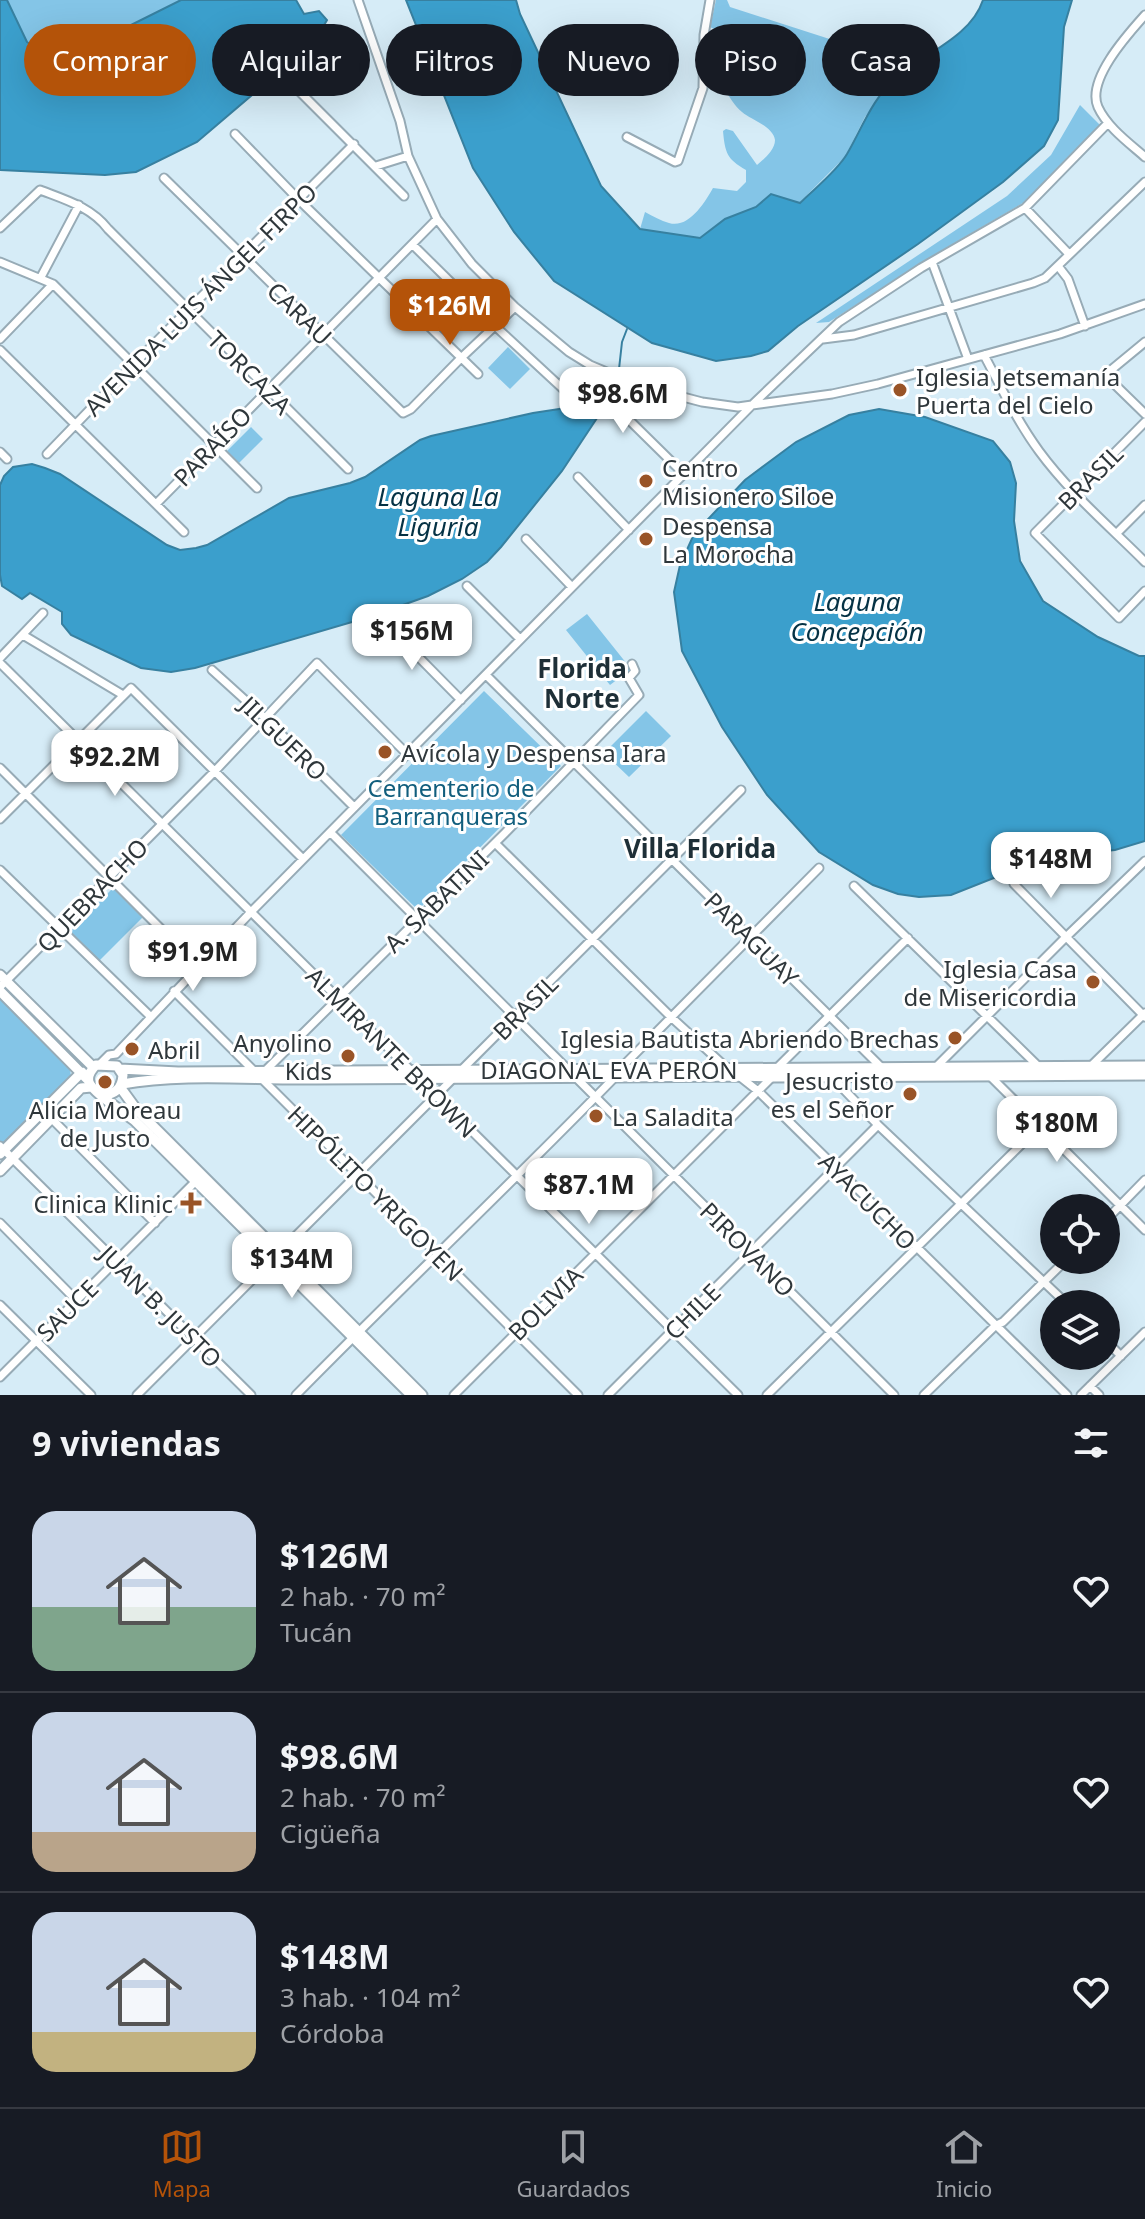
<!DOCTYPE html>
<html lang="es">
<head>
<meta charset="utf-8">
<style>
	:root { --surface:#171b24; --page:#242831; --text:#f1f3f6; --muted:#9ea1a6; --line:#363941; --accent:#b45309 }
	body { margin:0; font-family:"Noto Sans",sans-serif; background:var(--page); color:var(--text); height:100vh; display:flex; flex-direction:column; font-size:30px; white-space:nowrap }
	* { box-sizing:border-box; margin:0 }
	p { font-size:26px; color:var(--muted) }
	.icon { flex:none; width:44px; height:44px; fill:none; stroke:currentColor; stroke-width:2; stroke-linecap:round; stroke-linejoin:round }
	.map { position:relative; height:1395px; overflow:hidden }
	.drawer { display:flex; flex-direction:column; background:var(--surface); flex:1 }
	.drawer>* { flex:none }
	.top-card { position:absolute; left:24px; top:24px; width:1098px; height:72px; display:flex; gap:16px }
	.tools { position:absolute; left:1040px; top:1194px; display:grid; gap:16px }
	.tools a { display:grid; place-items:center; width:80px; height:80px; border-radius:50%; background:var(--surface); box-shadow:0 8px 32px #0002; font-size:40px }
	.price { position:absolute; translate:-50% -68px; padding:0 18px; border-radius:16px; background:#fff; color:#222; font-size:26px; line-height:52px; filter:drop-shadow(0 2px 4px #0008) }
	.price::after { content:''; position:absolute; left:50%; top:48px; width:24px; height:18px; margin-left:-12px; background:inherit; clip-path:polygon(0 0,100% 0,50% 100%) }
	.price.selected { background:var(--accent); color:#fff }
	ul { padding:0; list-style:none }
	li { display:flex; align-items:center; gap:24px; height:200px; padding:0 32px }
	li+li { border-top:2px solid var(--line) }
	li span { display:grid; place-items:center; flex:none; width:224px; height:160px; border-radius:24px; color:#555 }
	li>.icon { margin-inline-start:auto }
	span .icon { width:96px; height:96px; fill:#fffc; stroke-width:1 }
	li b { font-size:34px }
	h2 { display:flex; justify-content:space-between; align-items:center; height:96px; padding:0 32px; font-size:34px }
	.tag { padding:0 28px; border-radius:36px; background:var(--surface); box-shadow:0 8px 32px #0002; font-size:28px; line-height:72px }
	.tag.selected { background:var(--accent); color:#fff }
	.tab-bar { display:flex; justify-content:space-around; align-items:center; height:112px; border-top:2px solid var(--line); background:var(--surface); font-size:22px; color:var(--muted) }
	.tab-bar a { display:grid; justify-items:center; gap:4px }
	.tab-bar .selected { color:var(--accent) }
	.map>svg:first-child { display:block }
</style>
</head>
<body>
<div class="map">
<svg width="1145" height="1395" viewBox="0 0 1145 1395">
	<rect width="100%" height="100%" fill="#d6ecf7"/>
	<path fill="#84c5e7" d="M7 0H181L119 31 67 51 45 53 27 42Z
		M716 0H727L730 7 901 62 907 70 895 78 865 117 845 157 799 203 771 194 756 207 725 219 700 238 640 229 645 212C653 216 661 221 669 223 689 229 705 202 713 188L737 191 746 182V170C727 159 725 153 723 131L726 129 733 131 757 165C764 159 775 150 775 140 773 126 751 120 742 112 729 101 715 73 713 57L730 43V37L710 27Z
		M1080 105 1101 126 1023 203 939 252 829 322 816 323 1007 196 1051 155Z
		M508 347 530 369 510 389 488 368Z
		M251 427 263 439 239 463 227 451Z
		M587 614 631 669 610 685 566 630Z
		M484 691 561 766 418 910 341 835Z
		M646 711 671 736 629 777 604 753Z
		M114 887 143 917 99 961 69 932Z
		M0 997 70 1067 71 1078 3 1145 0 1142Z"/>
	<path fill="#3b9fcc" stroke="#3780a0" stroke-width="2" d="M0 0H7L27 42 45 53 67 51 119 31 181 0H296L304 14 319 11 327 20 314 42 197 142 136 172 105 175 0 170Z
		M406 0H516L520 14 601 186 640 229 700 238 725 219 756 207 771 194 800 203C814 189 837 171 847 154 862 128 873 97 897 77 925 53 971 37 983 0H1072L1064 27 1058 120 1044 146 1003 182 918 244 798 326 768 351 751 356 716 361 652 343 554 281 514 232 473 168Z
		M602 396 603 409 562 471 501 547 487 562 462 579 428 596 369 617 195 668 171 672 141 668 71 635 62 624V612L30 593 22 599 2 586 0 575V485L4 476 13 467 32 464 45 468 60 474 167 545 180 550 196 548 207 545 289 498 350 483 365 477 420 440 431 436 533 413 579 406Z
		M879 409 925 417 993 441 1010 462 1016 483 1014 521 1020 561 1043 601 1098 637 1139 656H1145V841L1115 850 1075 854 1034 862 951 895 919 897 898 894 873 885 819 852 767 795 722 727 682 651 674 592 680 565 694 534 745 480 796 442 849 415Z"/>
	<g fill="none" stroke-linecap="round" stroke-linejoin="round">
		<path stroke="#3780a0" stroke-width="2" d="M619 369 622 342 627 329
			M602 396 611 383"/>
		<defs>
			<path id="minor" d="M358 0 400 121 408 156 437 219 472 264 515 307 569 352 590 365 621 378 668 393 702 402 738 407 752 405 832 394 878 384 1060 334 1145 304
				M1145 15C1128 34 1086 80 1098 107 1107 127 1129 143 1145 157
				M292 84 404 196
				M235 134 299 200 478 374
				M627 137 675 162 678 161 703 88 704 35 710 0
				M376 166 408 156
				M164 178 403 413 411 409 461 358 515 307
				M1025 208 1068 253
				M0 228 40 190C66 200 91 207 108 229L348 469
				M413 245 495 326 575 400
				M0 262 53 284 257 488
				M932 262 968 359
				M1058 266 1068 279 1085 326
				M41 277 79 205
				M0 339 53 284
				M823 339 854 335 1033 283 1045 278 1145 182
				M1145 342 1105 375 1145 414
				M0 350 184 532
				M984 355C1001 387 1017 421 1039 451 1069 492 1109 526 1145 562
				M621 378 616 392 621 412 684 474
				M1145 422 1035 533 1119 618 1145 591
				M0 452 7 459
				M47 454 133 365 354 144
				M578 477 629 530
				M156 504 437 219
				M1117 533 1145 505
				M526 539 572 587
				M467 586 520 639
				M385 623 461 700
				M23 635 123 695
				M0 658 43 613
				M0 663 738 1395
				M212 670 265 718 354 807
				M486 675 881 1067
				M0 768 198 966
				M0 819 131 688 303 859
				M330 832 894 1395
				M495 843 671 1017 729 1070
				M0 870 150 1016
				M1014 884 1145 1017
				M854 886 1039 1067
				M0 987 214 772 317 663 407 754
				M174 991 578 1395
				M100 1064 109 1055 116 1054 250 913 752 405 839 322 921 268 1025 208 1108 123
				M1091 1066 1145 1013
				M936 1067 1066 937 1145 861
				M777 1068 908 938
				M265 1071 505 833 639 695 629 678 635 671 632 664
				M739 1076 758 1091 1067 1395
				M831 1076 878 1125 1067 1304
				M990 1076 1145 1230
				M52 1119 155 1223
				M0 1146 251 1395
				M1106 1220 1145 1180
				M0 1223 76 1300
				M0 1305 91 1395
				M1106 1341 1121 1356
				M0 1377 198 1179
				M1090 1386 1099 1395
				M137 1395 741 790
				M296 1395C401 1288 510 1185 614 1078L620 1069 819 868
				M454 1395 772 1077
				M608 1395 878 1125
				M767 1395 1041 1125
				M924 1395 995 1326 1003 1322 1066 1260
				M1081 1395 1145 1332"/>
			<path id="major" d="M0 975 93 1067
				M0 991 88 1080
				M120 1069 178 1072 1145 1066
				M122 1084C184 1073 252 1080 315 1079 456 1078 598 1078 739 1076L772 1077 1145 1075
				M120 1087 136 1109 422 1395
				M100 1094C114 1096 122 1089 123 1075L117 1066 96 1065C91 1070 87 1075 89 1082 92 1092 125 1113 135 1121L411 1395
				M0 1154 82 1072
				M0 1171 81 1088 91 1087"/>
		</defs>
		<use href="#minor" stroke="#97abb6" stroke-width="11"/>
		<use href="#major" stroke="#97abb6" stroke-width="13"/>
		<use href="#minor" stroke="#fff" stroke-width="7"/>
		<use href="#major" stroke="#fff" stroke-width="9"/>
	</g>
	<g fill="#995427" stroke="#fff" stroke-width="3">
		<circle cx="900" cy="390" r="8"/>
		<circle cx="646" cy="481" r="8"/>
		<circle cx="646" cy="539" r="8"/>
		<circle cx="385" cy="752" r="8"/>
		<circle cx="1093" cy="982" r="8"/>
		<circle cx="955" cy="1038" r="8"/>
		<circle cx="132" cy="1049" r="8"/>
		<circle cx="348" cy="1056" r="8"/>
		<circle cx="105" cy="1082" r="8"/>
		<circle cx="910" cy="1094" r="8"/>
		<circle cx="596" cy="1116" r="8"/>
		<path d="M187 1191h8v8h8v8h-8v8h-8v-8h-8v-8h8z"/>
	</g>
	<g text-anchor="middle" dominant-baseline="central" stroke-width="6" stroke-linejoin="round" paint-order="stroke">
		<g font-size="24" fill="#2f373b" stroke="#fff">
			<text transform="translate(200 299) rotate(-45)">AVENIDA LUIS ÁNGEL FIRPO</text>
			<text transform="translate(300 313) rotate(44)">CARAU</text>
			<text transform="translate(250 372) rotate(45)">TORCAZA</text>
			<text transform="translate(212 446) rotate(-46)">PARAÍSO</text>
			<text transform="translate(1090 477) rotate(-45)">BRASIL</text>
			<text transform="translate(284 738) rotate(44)">JILGUERO</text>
			<text transform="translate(92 895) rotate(-46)">QUEBRACHO</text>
			<text transform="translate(436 901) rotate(-44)">A. SABATINI</text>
			<text transform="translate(752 939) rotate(45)">PARAGUAY</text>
			<text transform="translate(525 1007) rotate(-45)">BRASIL</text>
			<text transform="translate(392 1052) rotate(45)">ALMIRANTE BROWN</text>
			<text x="609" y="1069">DIAGONAL EVA PERÓN</text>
			<text transform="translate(376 1193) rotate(45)">HIPÓLITO YRIGOYEN</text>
			<text transform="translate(868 1201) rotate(45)">AYACUCHO</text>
			<text transform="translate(748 1249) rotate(45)">PIROVANO</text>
			<text transform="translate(545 1303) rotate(-45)">BOLIVIA</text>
			<text transform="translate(161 1306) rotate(45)">JUAN B. JUSTO</text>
			<text transform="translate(67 1310) rotate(-45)">SAUCE</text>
			<text transform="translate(692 1311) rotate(-45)">CHILE</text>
		</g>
		<g font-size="24" fill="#2f373b" stroke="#fff" text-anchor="start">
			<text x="916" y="376">Iglesia Jetsemanía<tspan x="916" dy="28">Puerta del Cielo</tspan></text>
			<text x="662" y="467">Centro<tspan x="662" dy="28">Misionero Siloe</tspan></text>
			<text x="662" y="525">Despensa<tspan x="662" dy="28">La Morocha</tspan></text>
			<text x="401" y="752">Avícola y Despensa Iara</text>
			<text x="1077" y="968" text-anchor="end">Iglesia Casa<tspan x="1077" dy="28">de Misericordia</tspan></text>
			<text x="939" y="1038" text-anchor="end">Iglesia Bautista Abriendo Brechas</text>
			<text x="332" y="1042" text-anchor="end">Anyolino<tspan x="332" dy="28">Kids</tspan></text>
			<text x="148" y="1049">Abril</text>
			<text x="894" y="1080" text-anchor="end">Jesucristo<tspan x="894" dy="28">es el Señor</tspan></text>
			<text x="105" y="1109" text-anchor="middle">Alicia Moreau<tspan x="105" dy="28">de Justo</tspan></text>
			<text x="612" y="1116">La Saladita</text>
			<text x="173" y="1203" text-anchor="end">Clinica Klinic</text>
		</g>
		<g font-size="24" fill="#115e7d" stroke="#fff">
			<text x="451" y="787">Cementerio de<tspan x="451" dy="28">Barranqueras</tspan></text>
		</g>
		<g font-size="26" font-style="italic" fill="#053245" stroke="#fff">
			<text x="438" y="496">Laguna La<tspan x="438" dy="30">Liguria</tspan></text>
			<text x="857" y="601">Laguna<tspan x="857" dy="30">Concepción</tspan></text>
		</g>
		<g font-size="26" font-weight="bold" fill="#1e2f37" stroke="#fff">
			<text x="582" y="668">Florida<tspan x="582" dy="30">Norte</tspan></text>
			<text x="700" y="848">Villa Florida</text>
		</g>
	</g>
</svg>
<div class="tools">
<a><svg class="icon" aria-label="locate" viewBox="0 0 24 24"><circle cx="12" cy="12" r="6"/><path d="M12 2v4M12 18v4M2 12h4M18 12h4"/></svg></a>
<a><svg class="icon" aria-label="layers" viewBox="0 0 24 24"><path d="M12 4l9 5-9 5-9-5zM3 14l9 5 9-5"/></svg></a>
</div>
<b class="price selected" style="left:450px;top:347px">$126M</b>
<b class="price" style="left:623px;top:435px">$98.6M</b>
<b class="price" style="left:412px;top:672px">$156M</b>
<b class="price" style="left:115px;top:798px">$92.2M</b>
<b class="price" style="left:1051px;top:900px">$148M</b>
<b class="price" style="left:193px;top:993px">$91.9M</b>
<b class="price" style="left:1057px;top:1164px">$180M</b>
<b class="price" style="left:589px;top:1226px">$87.1M</b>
<b class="price" style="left:292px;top:1300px">$134M</b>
<div class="top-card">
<a class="tag selected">Comprar</a>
<a class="tag">Alquilar</a>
<a class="tag">Filtros</a>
<a class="tag">Nuevo</a>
<a class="tag">Piso</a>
<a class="tag">Casa</a>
</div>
</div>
<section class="drawer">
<h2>9 viviendas<svg class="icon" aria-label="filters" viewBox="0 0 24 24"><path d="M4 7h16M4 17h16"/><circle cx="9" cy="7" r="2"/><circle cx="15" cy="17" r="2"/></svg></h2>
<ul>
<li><span style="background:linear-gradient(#c9d6e8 60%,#7fa58c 0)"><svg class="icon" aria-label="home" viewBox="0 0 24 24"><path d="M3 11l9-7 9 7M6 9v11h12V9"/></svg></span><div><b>$126M</b><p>2 hab. · 70 m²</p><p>Tucán</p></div><svg class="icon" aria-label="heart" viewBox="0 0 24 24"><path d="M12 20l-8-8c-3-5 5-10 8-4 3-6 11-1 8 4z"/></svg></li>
<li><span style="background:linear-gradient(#c9d6e8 75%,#b9a48a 0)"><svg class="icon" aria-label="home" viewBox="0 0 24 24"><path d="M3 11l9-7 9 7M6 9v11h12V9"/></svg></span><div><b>$98.6M</b><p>2 hab. · 70 m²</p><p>Cigüeña</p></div><svg class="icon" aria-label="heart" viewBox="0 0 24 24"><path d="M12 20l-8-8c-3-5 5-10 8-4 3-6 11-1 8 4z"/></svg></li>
<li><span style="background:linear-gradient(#c9d6e8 75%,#c2b280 0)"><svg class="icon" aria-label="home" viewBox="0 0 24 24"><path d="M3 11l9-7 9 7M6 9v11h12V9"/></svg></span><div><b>$148M</b><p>3 hab. · 104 m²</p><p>Córdoba</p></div><svg class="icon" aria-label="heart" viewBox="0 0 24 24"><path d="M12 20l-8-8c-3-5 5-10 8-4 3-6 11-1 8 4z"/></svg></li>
</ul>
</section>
<nav class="tab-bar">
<a class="selected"><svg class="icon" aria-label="map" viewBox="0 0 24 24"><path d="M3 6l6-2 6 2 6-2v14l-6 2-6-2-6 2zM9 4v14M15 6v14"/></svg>Mapa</a>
<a><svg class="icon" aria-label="saved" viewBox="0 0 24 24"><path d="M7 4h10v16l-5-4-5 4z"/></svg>Guardados</a>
<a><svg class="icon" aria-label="home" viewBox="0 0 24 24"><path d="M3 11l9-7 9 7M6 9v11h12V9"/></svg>Inicio</a>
</nav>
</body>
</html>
